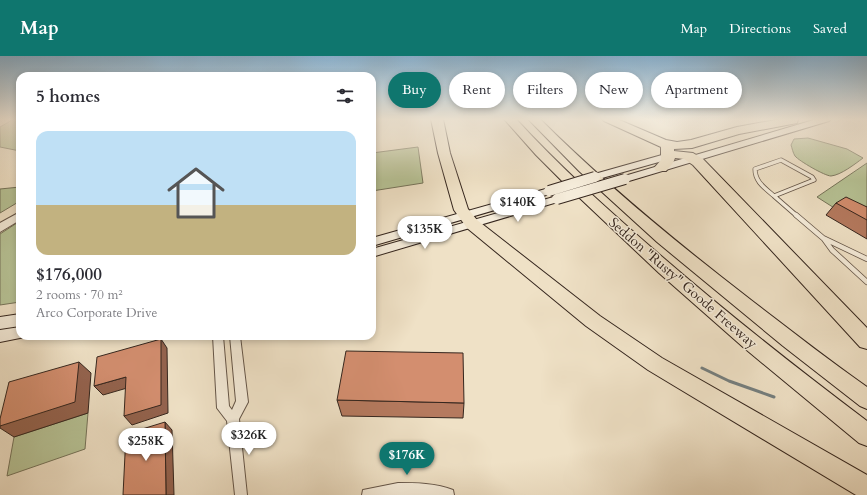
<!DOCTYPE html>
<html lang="en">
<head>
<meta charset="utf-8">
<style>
	:root { --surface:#fff; --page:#f7f7f7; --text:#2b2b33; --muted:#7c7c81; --line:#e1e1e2; --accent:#0f766e }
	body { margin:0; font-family:Cardo,serif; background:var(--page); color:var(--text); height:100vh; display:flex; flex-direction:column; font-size:15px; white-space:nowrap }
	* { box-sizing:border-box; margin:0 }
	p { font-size:13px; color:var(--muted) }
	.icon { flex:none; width:22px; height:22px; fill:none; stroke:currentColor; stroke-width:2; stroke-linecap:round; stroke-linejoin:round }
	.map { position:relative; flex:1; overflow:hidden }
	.panel { position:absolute; left:16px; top:16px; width:360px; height:268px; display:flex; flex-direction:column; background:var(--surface); border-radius:12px; box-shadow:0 2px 6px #0003 }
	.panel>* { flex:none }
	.guide { position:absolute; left:388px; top:16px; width:380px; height:36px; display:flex; gap:8px }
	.price { position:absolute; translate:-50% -34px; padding:0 9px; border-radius:14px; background:#fff; color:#222; font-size:13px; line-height:26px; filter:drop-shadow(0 1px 2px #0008) }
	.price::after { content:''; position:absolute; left:50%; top:24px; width:12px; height:9px; margin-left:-6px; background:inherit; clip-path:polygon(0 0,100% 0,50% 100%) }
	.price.on { background:var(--accent); color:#fff }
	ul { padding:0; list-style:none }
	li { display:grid; align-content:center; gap:8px; height:212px; padding:0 20px }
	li+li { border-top:1px solid var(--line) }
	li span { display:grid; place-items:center; height:124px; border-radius:12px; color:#555 }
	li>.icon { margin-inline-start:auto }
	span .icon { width:72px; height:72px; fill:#fffc; stroke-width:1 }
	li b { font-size:17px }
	h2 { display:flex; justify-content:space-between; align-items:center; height:48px; padding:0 20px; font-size:17px }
	.pill { padding:0 14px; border-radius:18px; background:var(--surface); box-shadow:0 2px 6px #0003; font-size:14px; line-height:36px }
	.pill.on { background:var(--accent); color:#fff }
	header { display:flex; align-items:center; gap:24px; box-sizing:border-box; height:56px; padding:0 20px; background:var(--accent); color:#fff }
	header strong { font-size:19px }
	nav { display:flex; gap:22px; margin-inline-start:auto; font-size:14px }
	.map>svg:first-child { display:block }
</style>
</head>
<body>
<header>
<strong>Map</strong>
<nav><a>Map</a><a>Directions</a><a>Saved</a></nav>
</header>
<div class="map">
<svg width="867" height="439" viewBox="0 0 867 439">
	<rect width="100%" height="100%" fill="#efe1c6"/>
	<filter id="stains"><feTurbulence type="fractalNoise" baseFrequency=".005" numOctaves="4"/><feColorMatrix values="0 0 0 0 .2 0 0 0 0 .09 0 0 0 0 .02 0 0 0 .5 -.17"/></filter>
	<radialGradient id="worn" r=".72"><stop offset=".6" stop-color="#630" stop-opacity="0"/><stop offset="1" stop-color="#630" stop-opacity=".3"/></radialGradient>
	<path fill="#b7c396" stroke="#76745a" d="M14 63H20V95L0 91V71Z
		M808 82 847 93 863 102C855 108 841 119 831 120 825 120 799 105 795 100 793 97 792 92 791 89L794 83Z
		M418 91 423 127 372 135V97Z
		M867 107V170L850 162 817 141Z
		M20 131V145L0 157V133Z
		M20 165V246L0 249V178Z
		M88 357 85 393 7 420 14 381Z"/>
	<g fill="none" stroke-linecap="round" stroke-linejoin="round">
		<path stroke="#757f7f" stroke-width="3" d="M702 312 729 325 774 341"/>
		<defs>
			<path id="service-far1" d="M781 104 812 121 814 124 774 140C765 132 755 126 755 113Z
				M774 140 797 160"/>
			<path id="service" d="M796 159 823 182 867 203
				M824 183 832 194 867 226"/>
			<path id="minor" d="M213 280H223L229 350 232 354 236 345 230 280H240L248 346 239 363 247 439H235L227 365 217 352Z
				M398 427C416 427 436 427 453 434L454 439H362L363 434Z"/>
			<path id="tertiary" d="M20 156V164L0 176V167Z"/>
			<path id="secondary" d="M817 63H831L829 65 629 125H621L620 123 621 121Z
				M669 97 674 100 673 102 595 124 590 121 591 119Z
				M549 132 554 135 553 137 372 190V182Z
				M557 140 561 141 563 143 561 145 372 201V193Z
				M20 258V270L0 273V261Z
				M20 271V280H26L25 281 0 286V274Z"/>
			<path id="motorway" d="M431 63H443L450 97 468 153 477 164 600 260 662 302 867 419V439H856L648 314 586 270 467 172 454 154 438 97Z
				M504 63H516C558 109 605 151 652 192 722 253 794 310 867 365V390L859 387 743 291 659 217 567 130 536 99Z
				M528 63H540C606 129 677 187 751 244 789 273 827 303 867 331V353L860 350 783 290 657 186 579 115Z
				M602 63H617L666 84 677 86 691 84 737 71 781 63H798L797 67 739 78 692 92 674 93V95L693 97 703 103 867 272V293L860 291 693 109 684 103 675 102 673 107 666 115H656L654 112 661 104V91L604 65Z"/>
		</defs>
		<use href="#service-far1" stroke="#645548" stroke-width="5"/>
		<use href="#service" stroke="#645548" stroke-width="6"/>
		<use href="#minor" stroke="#645548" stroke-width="2"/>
		<use href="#tertiary" stroke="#645548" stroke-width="2"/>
		<use href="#secondary" stroke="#35261e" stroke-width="2"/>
		<use href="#motorway" stroke="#35261e" stroke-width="2"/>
		<use href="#service-far1" stroke="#f5ecda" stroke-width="3.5"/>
		<use href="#service" stroke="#f5ecda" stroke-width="4.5"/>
		<use href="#minor" fill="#f5ecda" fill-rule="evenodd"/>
		<use href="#tertiary" fill="#f5ecda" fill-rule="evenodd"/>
		<use href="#secondary" fill="#f5ecda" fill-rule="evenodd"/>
		<use href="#motorway" fill="#efe1c6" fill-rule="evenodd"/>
		<defs>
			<path id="secondary-bridge" d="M549 135 595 121
				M557 143 625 123"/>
		</defs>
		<use href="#secondary-bridge" stroke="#35261e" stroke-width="12" stroke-linecap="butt"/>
		<use href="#secondary-bridge" stroke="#f5ecda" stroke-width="10"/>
	</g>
	<path fill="#b57a5f" stroke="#35261e" d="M836 147 867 151V183L826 159Z
		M337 344 464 347 463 362 342 360Z"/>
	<path fill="#94634e" stroke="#35261e" d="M161 283 167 292 168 357 132 369 124 360Z
		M79 306 91 317 88 357 14 381 0 372V370Z
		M126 321 134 330 103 339 94 330Z
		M165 366 172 374 174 439H166Z"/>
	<path fill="#d38e6f" stroke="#35261e" d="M846 141 867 151V164L836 147Z
		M161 283V349L124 360 126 321 94 330 97 301Z
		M346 295 463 297 464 347 337 344Z
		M79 306 75 346 0 370V363L9 326Z
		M165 366 166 439H123L126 378Z"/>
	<linearGradient id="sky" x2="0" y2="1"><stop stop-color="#8bb7d8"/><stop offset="0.51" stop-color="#f8f2e5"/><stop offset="1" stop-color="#f8f2e5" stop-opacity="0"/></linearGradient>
	<rect width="867" height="124" fill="url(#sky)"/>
	<g text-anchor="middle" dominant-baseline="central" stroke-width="3" stroke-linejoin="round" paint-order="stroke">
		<g font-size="14" fill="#35261e" stroke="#f5ecda">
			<text transform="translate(683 227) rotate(41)">Seddon "Rusty" Goode Freeway</text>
		</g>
	</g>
	<rect width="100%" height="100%" filter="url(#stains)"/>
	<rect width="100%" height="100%" fill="url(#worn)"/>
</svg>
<b class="price" style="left:518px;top:167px">$140K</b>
<b class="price" style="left:425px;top:194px">$135K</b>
<b class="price" style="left:249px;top:400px">$326K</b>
<b class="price" style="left:146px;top:406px">$258K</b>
<b class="price on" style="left:407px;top:420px">$176K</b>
<div class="guide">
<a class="pill on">Buy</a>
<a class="pill">Rent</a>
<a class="pill">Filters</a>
<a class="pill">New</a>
<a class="pill">Apartment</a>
</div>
<section class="panel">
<h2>5 homes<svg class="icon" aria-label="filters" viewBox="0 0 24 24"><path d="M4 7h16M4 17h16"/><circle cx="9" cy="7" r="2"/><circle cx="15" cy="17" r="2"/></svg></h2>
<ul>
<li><span style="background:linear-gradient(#bfe0f5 60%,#c2b280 0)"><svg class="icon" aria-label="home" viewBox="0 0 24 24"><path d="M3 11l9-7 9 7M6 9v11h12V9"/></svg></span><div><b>$176,000</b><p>2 rooms · 70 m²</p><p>Arco Corporate Drive</p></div></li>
</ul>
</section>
</div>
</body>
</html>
